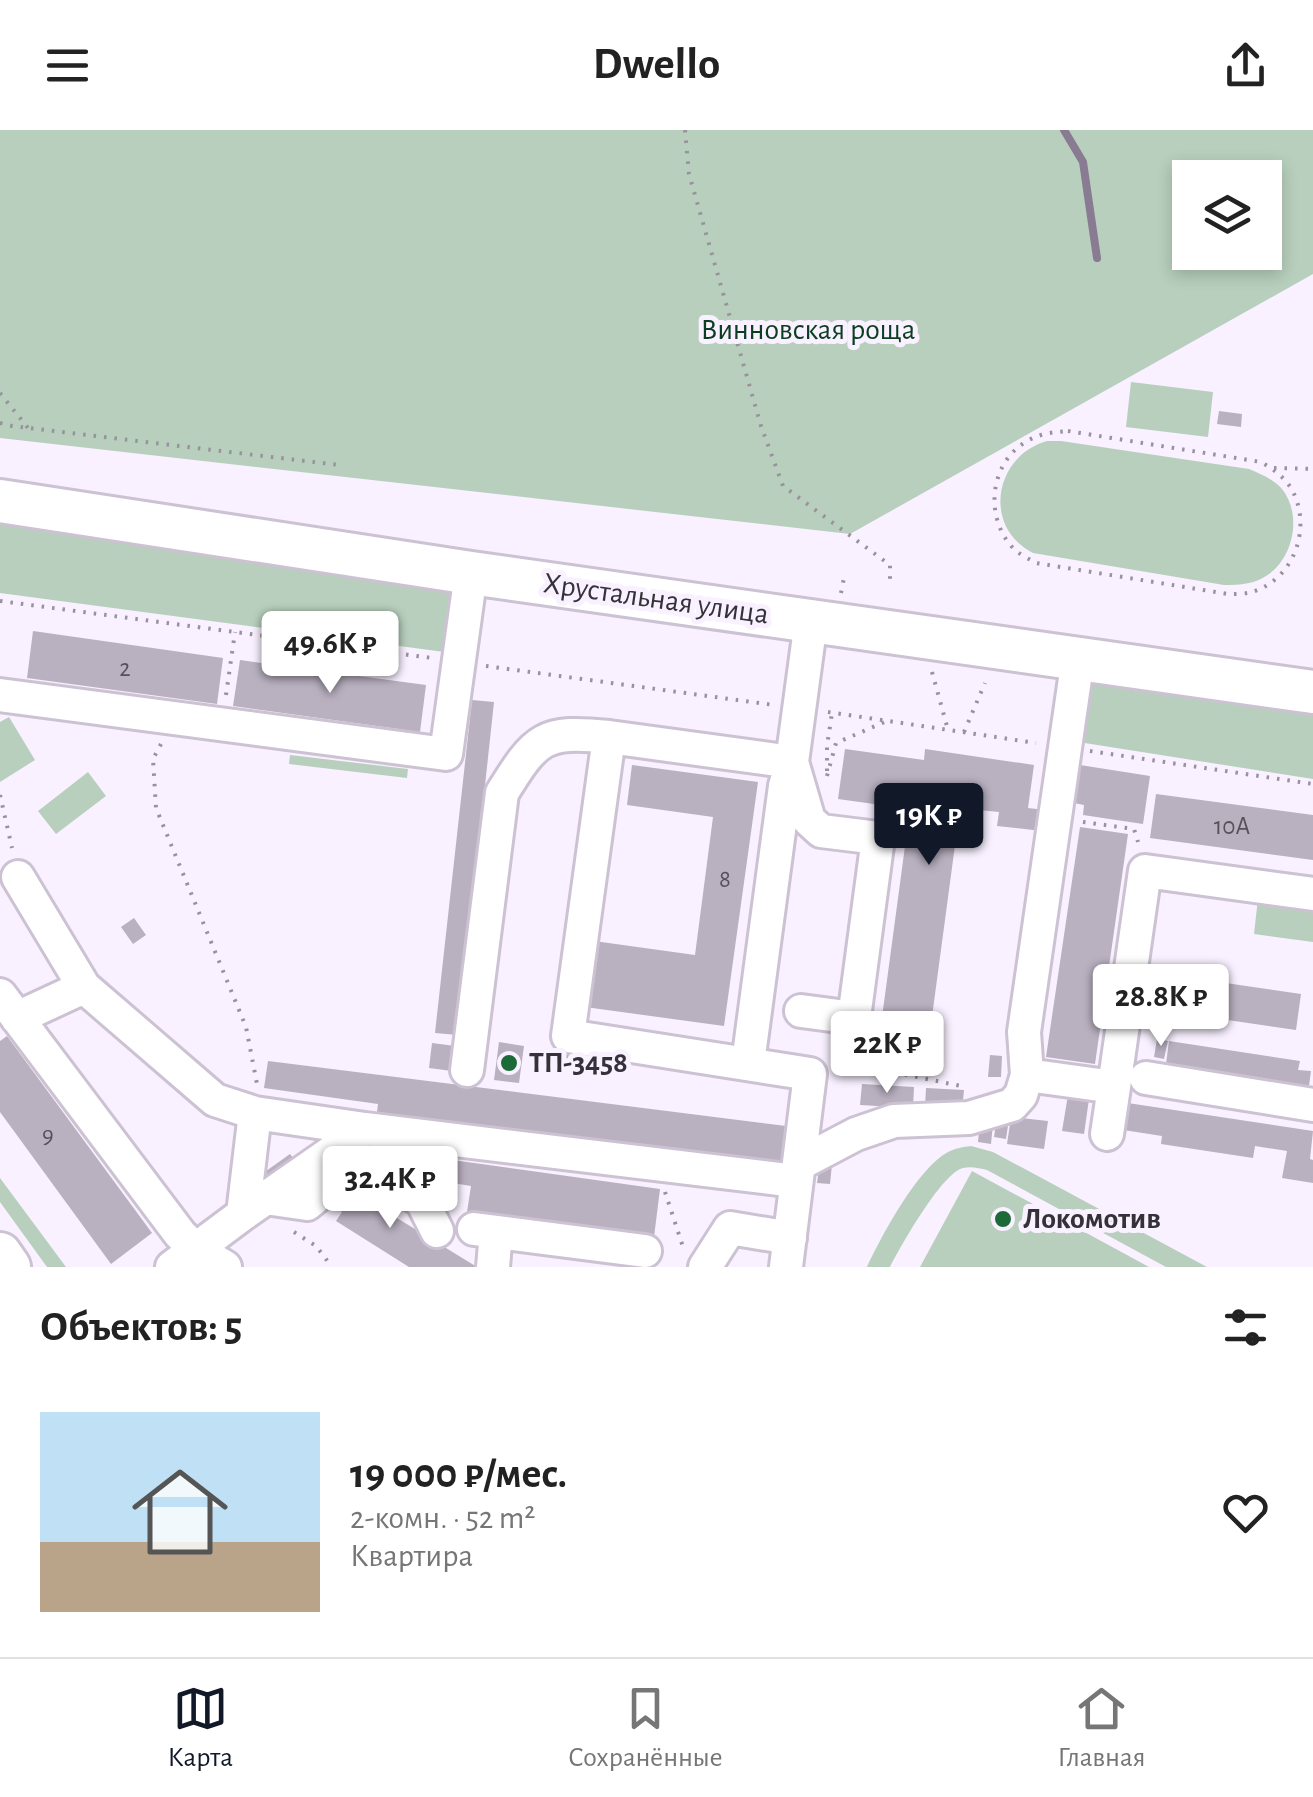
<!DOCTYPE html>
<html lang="ru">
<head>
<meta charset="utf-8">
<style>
	:root { --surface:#fff; --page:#f6f6f6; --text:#222; --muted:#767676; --line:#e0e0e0; --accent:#111827 }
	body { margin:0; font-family:"Alegreya Sans",sans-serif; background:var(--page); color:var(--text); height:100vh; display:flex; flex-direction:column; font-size:38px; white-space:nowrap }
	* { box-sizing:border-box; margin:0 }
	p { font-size:32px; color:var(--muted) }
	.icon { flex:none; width:55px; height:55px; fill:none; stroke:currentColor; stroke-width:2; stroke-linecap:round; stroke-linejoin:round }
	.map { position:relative; height:1137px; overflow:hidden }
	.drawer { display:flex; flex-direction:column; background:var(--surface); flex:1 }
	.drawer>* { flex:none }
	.buttons { position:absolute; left:1172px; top:30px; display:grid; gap:20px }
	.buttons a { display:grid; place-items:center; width:110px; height:110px; border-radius:0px; background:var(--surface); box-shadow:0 5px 15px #0003; font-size:50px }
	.price { position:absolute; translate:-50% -85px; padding:0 22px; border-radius:10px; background:#fff; color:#222; font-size:32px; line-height:65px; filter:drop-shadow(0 2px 5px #0008) }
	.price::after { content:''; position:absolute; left:50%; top:60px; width:30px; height:22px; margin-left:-15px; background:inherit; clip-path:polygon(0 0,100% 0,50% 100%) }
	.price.selected { background:var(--accent); color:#fff }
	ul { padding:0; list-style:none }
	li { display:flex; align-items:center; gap:30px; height:250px; padding:0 40px }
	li+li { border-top:2px solid var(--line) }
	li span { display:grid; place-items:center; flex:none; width:280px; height:200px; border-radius:0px; color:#555 }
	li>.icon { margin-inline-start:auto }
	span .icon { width:120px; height:120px; fill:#fffc; stroke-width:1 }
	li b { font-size:42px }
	h2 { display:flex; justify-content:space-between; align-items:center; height:120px; padding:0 40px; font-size:42px }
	header { display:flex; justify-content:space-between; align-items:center; height:130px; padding:0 40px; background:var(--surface); font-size:45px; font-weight:700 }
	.tab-bar { display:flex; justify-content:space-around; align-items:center; height:140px; border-top:2px solid var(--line); background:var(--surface); font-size:28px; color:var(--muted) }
	.tab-bar a { display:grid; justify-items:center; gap:5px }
	.tab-bar .selected { color:var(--accent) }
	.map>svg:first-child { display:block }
</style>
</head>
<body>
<header><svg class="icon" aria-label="menu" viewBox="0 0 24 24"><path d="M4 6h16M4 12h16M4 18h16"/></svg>Dwello<svg class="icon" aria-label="share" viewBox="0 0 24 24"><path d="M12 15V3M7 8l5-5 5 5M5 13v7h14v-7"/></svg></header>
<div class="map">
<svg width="1313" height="1137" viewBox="0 0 1313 1137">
	<rect width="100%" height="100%" fill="#f9f1ff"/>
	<path fill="#b8cfbd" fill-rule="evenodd" d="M0 0H1313V144L850 404 0 308ZM1190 48H1265V122H1190Z
		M1131 252 1213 262 1208 307 1126 297Z
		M1047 311H1061L1249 339C1261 344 1273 349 1282 359 1302 384 1294 426 1269 444 1256 454 1240 455 1224 455L1033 423C982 397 994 326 1047 311Z
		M0 391 460 459 452 523 0 463Z
		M1083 551 1313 578V649L1072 611Z
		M9 587 35 630 0 652V592Z
		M290 625 408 639 407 648 289 634Z
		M88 642 106 666 56 704 38 681Z
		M1258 768 1313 775V812L1254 804Z
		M971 1016 993 1022 1207 1137H1166L987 1040C979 1038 971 1036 963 1038 941 1044 901 1116 890 1137H867C882 1105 918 1038 948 1022 956 1018 963 1017 971 1016Z
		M972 1041 1149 1137H920Z
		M0 1048 66 1137H47L0 1072Z"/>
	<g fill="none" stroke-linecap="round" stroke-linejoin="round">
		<path stroke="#887b92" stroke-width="8" d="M1064 0 1083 32 1097 128"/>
	</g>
	<path fill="#b9b0c0" d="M1219 281 1242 284 1241 297 1217 294Z
		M33 501 223 528 217 574 27 548Z
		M240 530 426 555 420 602 233 576Z
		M472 570 494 572 458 905 435 903Z
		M845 619 924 630 925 619 1034 635 1028 678 1045 680 1042 701 997 696 999 682 960 678 925 939 876 932 910 679 838 669Z
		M632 635 758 652 724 896 585 877 594 811 695 825 713 687 627 675Z
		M1080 635 1150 646 1143 694 1083 685 1084 675 1074 673Z
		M1156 664 1313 685V730L1150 708Z
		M1080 697 1128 704 1095 934 1046 927Z
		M134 788 146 805 133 814 121 797Z
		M1164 844 1301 864 1296 900 1159 880Z
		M7 906 152 1103 111 1134 0 982V911Z
		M1157 909 1168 911 1164 929 1154 927Z
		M555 911 574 914 570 940 551 937Z
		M1169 911 1300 931 1298 940 1311 941 1308 963 1204 947 1205 940 1166 934Z
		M499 912 524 916 519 953 494 950Z
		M432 913 455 916 452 941 429 938Z
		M990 925 1002 926 1001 947H988Z
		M268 931 794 997 788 1037 377 982 378 974 264 958Z
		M862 954 914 957 913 978 860 975Z
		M926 958 964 960 962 981 925 978Z
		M1068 965 1089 969 1084 1004 1062 1001Z
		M1121 972 1313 1001 1310 1029 1313 1030V1053L1282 1048 1287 1021 1255 1016 1253 1028 1161 1014 1162 1006 1117 999Z
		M997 987 1009 989 1006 1009 994 1007Z
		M1011 987 1048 991 1044 1019 1007 1014Z
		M980 992 993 993 991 1014 978 1012Z
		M388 1021 660 1059 654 1107 467 1082 471 1056 428 1049Z
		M290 1024 294 1029 267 1050 262 1044Z
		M820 1032 832 1034 830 1054 817 1053Z
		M350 1048 366 1058 361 1066 477 1137H409L336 1091 342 1082 327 1073Z"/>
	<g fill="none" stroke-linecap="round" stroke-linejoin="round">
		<defs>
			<path id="minor" d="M0 565 446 624 471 443
				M18 747 84 857 215 970 255 983 365 999 787 1050
				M0 865 180 1104 195 1119 225 1137
				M17 888 84 857
				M748 933 785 656 792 632 811 491
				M467 940 502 663C536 608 543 600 609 607
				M1027 945 1114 957 1145 741 1313 764
				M1146 948 1313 975
				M1107 1004 1114 957
				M799 1034 856 1004 894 991 969 988 1012 975 1021 965 1027 945 1024 902 1078 528
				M265 1068 307 1074 360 1031 422 1071 437 1101
				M243 1084 255 983
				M474 1099 645 1121
				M172 1137 243 1084 365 999
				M493 1137 496 1102
				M705 1137 730 1098 790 1108
				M786 1137 810 944 568 906 609 607 792 632 809 690 821 701 878 708 854 888 801 881"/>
			<path id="major" d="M0 371 471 443 1313 562
				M0 1124 9 1137"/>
		</defs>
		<use href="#minor" stroke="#ccc2d3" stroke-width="38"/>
		<use href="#major" stroke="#ccc2d3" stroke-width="48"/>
		<path stroke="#98929d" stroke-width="4" stroke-dasharray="2.5 8" stroke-linecap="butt" d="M685 0 689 44 761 296 783 356 890 435V456
			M0 263 28 298
			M0 293 12 296 339 335
			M1068 301 1261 332C1273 339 1283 346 1291 358 1313 396 1295 449 1252 462 1245 464 1236 464 1228 464L1036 433C1029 429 1021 425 1015 420 983 389 989 331 1029 310 1042 303 1055 302 1068 301Z
			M1274 338 1313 339
			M841 463 844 448
			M0 471 432 528
			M486 536 774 575
			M932 542 948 600
			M226 565 235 502
			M828 582 1036 613
			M964 602 985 553
			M161 614 153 629 156 678 246 897 257 954
			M1090 621 1313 654
			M827 641V616L832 583
			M827 646 836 613 887 591
			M0 665 12 718
			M1083 692 1134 699 1138 712
			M860 917 858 930 868 937 966 957
			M665 1062 684 1120
			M294 1102 316 1116 332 1137"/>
		<use href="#minor" stroke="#fff" stroke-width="32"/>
		<use href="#major" stroke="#fff" stroke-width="42"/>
	</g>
	<g fill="#1d6a39" stroke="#f9f1ff" stroke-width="4">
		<circle cx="509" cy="933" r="10"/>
		<circle cx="1003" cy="1089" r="10"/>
	</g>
	<g text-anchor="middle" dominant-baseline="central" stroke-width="10" stroke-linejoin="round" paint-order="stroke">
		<g font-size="25" fill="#56515a">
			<text x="125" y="538">2</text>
			<text x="1232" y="696">10А</text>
			<text x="725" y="749">8</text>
			<text x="48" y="1005">9</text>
		</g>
		<g font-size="30" fill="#0a3e1e" stroke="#f9f1ff">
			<text x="808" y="200">Винновская роща</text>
		</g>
		<g font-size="30" fill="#353138" stroke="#f9f1ff">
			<text transform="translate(656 469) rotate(8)">Хрустальная улица</text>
		</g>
		<g font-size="30" font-weight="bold" fill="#353138" stroke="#f9f1ff" text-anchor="start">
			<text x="529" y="933">ТП-3458</text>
			<text x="1023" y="1089">Локомотив</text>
		</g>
	</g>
</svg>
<div class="buttons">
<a><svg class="icon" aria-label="layers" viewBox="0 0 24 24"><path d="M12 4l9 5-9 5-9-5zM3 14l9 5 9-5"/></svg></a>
</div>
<b class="price" style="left:330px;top:566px">49.6K ₽</b>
<b class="price selected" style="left:929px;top:738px">19K ₽</b>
<b class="price" style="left:1161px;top:919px">28.8K ₽</b>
<b class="price" style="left:887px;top:966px">22K ₽</b>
<b class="price" style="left:390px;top:1101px">32.4K ₽</b>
</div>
<section class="drawer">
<h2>Объектов: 5<svg class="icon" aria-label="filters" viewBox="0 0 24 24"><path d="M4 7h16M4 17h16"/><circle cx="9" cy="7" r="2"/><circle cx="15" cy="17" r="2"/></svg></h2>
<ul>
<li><span style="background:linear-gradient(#bfe0f5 65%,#b9a48a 0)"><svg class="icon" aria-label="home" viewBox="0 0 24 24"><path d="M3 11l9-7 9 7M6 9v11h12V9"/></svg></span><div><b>19 000 ₽/мес.</b><p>2-комн. · 52 m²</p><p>Квартира</p></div><svg class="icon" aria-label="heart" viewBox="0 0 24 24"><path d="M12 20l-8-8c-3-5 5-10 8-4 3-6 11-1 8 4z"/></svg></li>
</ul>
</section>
<nav class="tab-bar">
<a class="selected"><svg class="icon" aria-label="map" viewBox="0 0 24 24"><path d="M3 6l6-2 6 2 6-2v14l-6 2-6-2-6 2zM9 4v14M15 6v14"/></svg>Карта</a>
<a><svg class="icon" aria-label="saved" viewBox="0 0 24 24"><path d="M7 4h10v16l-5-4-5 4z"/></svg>Сохранённые</a>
<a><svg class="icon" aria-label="home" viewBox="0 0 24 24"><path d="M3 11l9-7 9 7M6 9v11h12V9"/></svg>Главная</a>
</nav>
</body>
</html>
